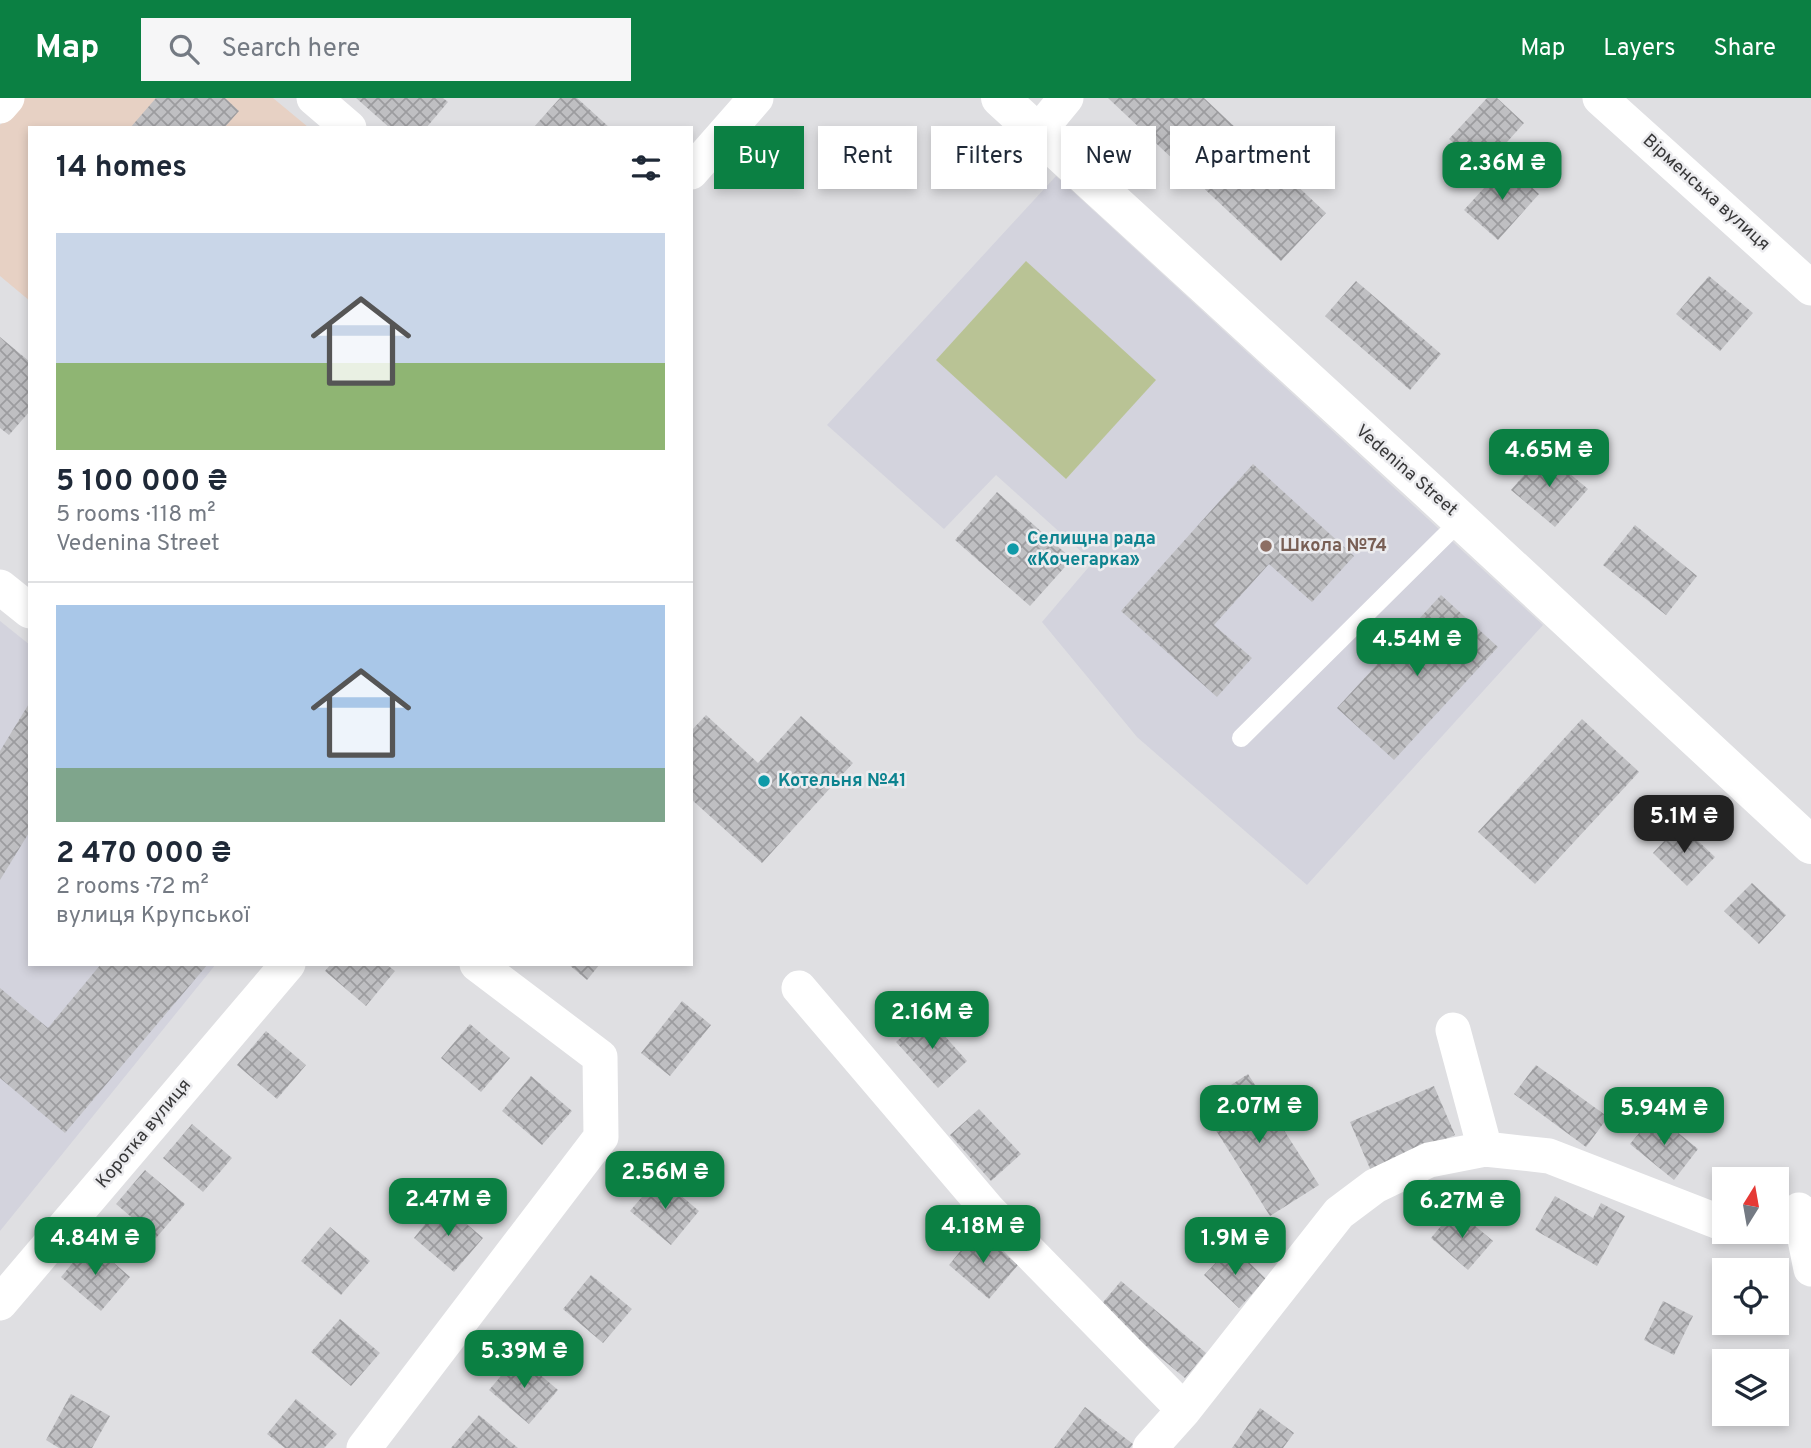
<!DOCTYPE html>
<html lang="en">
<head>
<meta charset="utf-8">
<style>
	:root { --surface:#fff; --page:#f6f6f7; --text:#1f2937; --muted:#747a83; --line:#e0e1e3; --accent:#0b8043 }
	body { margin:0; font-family:Overpass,sans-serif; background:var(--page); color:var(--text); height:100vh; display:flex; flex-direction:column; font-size:26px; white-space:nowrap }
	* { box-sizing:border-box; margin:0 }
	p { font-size:23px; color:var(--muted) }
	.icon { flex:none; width:38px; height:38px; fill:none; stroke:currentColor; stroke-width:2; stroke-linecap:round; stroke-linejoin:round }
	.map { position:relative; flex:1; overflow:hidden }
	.drawer { position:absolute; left:28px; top:28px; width:665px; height:840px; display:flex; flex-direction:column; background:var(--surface); border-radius:0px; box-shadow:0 4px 10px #0003 }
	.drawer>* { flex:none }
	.hud { position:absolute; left:714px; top:28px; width:665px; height:63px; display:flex; gap:14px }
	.needle { width:46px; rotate:11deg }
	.tools { position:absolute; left:1712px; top:1069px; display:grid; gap:14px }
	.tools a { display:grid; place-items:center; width:77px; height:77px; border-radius:0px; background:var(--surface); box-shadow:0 4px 10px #0003; font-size:35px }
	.price { position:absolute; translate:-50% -60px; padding:0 16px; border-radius:14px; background:var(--accent); color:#fff; font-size:23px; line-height:46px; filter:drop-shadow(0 2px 4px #0008) }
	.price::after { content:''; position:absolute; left:50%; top:42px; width:21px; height:16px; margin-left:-10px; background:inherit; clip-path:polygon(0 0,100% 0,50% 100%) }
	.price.current { background:#222; color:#fff }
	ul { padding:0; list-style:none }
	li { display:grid; align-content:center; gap:14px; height:371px; padding:0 28px }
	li+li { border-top:2px solid var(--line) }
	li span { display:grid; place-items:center; height:217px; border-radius:0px; color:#555 }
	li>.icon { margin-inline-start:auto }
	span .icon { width:126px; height:126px; fill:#fffc; stroke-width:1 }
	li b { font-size:30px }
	h2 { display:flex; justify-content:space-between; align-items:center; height:84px; padding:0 28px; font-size:30px }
	.tag { padding:0 24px; border-radius:0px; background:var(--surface); box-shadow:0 4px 10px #0003; font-size:24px; line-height:63px }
	.tag.current { background:var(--accent); color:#fff }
	header { display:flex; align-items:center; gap:42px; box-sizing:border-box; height:98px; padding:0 35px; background:var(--accent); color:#fff }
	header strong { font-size:33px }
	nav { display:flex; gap:38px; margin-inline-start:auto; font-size:24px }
	.search { width:490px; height:63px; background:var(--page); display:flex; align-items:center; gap:18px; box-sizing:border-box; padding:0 24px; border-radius:0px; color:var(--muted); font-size:26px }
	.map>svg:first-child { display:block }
</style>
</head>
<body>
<header>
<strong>Map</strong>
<div class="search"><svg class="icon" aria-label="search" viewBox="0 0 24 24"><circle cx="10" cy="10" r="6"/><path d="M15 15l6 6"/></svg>Search here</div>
<nav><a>Map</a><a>Layers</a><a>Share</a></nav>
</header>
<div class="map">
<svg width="1811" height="1350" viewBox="0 0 1811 1350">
	<defs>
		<pattern id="building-cross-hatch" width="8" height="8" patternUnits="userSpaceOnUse" patternTransform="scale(1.75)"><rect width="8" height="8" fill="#bfbfc2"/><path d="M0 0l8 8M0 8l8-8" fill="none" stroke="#9c9c9f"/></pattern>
	</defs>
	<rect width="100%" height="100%" fill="#dfdfe2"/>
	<path fill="#d3d3dd" d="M1056 78 1543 527 1307 787 1137 639 1042 524 1093 464 996 377 944 431 827 327Z
		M0 523 30 547V866H216L0 1133Z"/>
	<path fill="#e7d1c4" d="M25 0H273L308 29 30 30V203L0 178V27Z"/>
	<path fill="#b9c395" d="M1026 163 1156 282 1066 381 936 262Z"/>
	<path fill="url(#building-cross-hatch)" d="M156 0H225L239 13 224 30H130Z
		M356 0H443L448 4 426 30H390Z
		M560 0H577L610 30H533Z
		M1108 0H1204L1326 115 1281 163Z
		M1487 0H1497L1524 25 1483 71 1449 41Z
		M1506 66 1539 96 1498 142 1464 112Z
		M1709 178 1753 215 1720 253 1676 216Z
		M1356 183 1441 256 1410 292 1325 218Z
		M0 239 30 264V313L9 337 0 330Z
		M1544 354 1588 391 1555 429 1511 392Z
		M1253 366 1354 458 1312 504 1269 466 1214 527 1252 560 1217 599 1121 513Z
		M997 394 1072 461 1030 508 955 442Z
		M1635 427 1697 478 1666 517 1603 467Z
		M1441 497 1498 549 1394 662 1337 610Z
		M30 604V733L0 782V653Z
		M706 617 758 665 801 618 853 665 762 765 691 701V633Z
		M1582 621 1639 674 1535 786 1478 734Z
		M1680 726 1715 759 1687 788 1653 755Z
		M1752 785 1786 817 1759 846 1724 813Z
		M101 866H208L65 1035 0 980V890L48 930Z
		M331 866H386L395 873 366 908 325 873Z
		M568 866H600L587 882Z
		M682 903 711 927 670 978 641 955Z
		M926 917 967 963 938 990 896 944Z
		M470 926 510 960 481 994 441 960Z
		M266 933 306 967 277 1001 237 967Z
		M1536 967 1608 1019 1586 1049 1514 996Z
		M1248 976 1319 1087 1270 1118 1200 1007Z
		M531 978 572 1013 542 1047 502 1013Z
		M1434 988 1455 1037 1371 1073 1350 1024Z
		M979 1011 1021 1056 991 1083 950 1037Z
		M1655 1016 1698 1051 1674 1082 1630 1046Z
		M192 1026 232 1060 203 1094 163 1060Z
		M145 1072 185 1106 156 1140 116 1106Z
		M659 1079 699 1113 671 1147 630 1113Z
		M1555 1098 1593 1120 1601 1105 1625 1118 1597 1168 1535 1132Z
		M442 1105 483 1140 454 1174 414 1140Z
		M1455 1111 1493 1143 1468 1172 1431 1140Z
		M330 1129 370 1163 341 1197 301 1163Z
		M977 1133 1018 1167 989 1201 949 1167Z
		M90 1144 130 1179 101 1213 61 1179Z
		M1232 1148 1266 1181 1239 1210 1204 1177Z
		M591 1177 632 1211 603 1245 563 1211Z
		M1121 1183 1206 1255 1185 1280 1099 1209Z
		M1663 1203 1693 1218 1674 1257 1644 1242Z
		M340 1221 380 1255 351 1288 311 1254Z
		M518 1258 558 1292 529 1326 489 1292Z
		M71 1296 110 1318 92 1350H59L46 1342Z
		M296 1301 337 1336 324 1350H285L267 1336Z
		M1085 1309 1133 1346 1130 1350H1054Z
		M1260 1310 1294 1335 1283 1350H1232Z
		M479 1317 518 1350H451Z"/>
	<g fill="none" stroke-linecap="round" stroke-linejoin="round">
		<path stroke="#fff" stroke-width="18" d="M1241 640 1462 421"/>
		<path stroke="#fff" stroke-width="35" d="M314 0 349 30
			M1600 0 1811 190
			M0 8 7 0
			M1038 34 1066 0
			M691 74 756 0
			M0 489 30 513
			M799 890 989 1113 1184 1312
			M1453 932 1485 1051
			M1799 1112 1811 1171
			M0 1205 288 866
			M364 1350 601 1039 600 959 477 866
			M1150 1350 1184 1312 1339 1115 1375 1088 1429 1062 1485 1051 1549 1058 1724 1126"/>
		<path stroke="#fff" stroke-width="38" d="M1000 0C1272 248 1542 496 1811 747"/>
	</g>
	<circle fill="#8d6e63" stroke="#ececef" stroke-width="2.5" cx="1266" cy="448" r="7"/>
	<g fill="#0f9aa8" stroke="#ececef" stroke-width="2.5">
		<circle cx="1013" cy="451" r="7"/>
		<circle cx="764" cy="683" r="7"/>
	</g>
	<g text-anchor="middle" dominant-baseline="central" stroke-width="5" stroke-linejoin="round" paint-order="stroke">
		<g font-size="18" fill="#383839" stroke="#ececef">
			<text transform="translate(1706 95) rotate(42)">Вірменська вулиця</text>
			<text transform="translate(1406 373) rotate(41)">Vedenina Street</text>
			<text transform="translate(144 1036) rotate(-50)">Коротка вулиця</text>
		</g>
		<g font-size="18" font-weight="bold" fill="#0d838f" stroke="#ececef" text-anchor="start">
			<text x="1027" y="441">Селищна рада<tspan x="1027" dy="21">«Кочегарка»</tspan></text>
			<text x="778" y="683">Котельня №41</text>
		</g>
		<g font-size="18" font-weight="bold" fill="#785e54" stroke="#ececef" text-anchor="start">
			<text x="1280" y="448">Школа №74</text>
		</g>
	</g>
</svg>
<div class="tools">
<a><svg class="needle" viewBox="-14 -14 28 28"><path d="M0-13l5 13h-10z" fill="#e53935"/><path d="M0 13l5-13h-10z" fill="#747a83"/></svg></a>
<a><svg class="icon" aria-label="locate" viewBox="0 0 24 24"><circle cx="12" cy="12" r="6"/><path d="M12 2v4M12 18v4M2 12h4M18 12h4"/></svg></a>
<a><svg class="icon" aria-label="layers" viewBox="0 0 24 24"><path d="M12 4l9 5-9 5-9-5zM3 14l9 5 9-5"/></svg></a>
</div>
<b class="price" style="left:1502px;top:104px">2.36M ₴</b>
<b class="price" style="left:1549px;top:391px">4.65M ₴</b>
<b class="price" style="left:1417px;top:580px">4.54M ₴</b>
<b class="price current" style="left:1684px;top:757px">5.1M ₴</b>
<b class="price" style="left:932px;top:953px">2.16M ₴</b>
<b class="price" style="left:1259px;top:1047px">2.07M ₴</b>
<b class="price" style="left:1664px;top:1049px">5.94M ₴</b>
<b class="price" style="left:665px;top:1113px">2.56M ₴</b>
<b class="price" style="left:448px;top:1140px">2.47M ₴</b>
<b class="price" style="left:1462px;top:1142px">6.27M ₴</b>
<b class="price" style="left:983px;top:1167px">4.18M ₴</b>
<b class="price" style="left:95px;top:1179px">4.84M ₴</b>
<b class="price" style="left:1235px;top:1179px">1.9M ₴</b>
<b class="price" style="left:524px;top:1292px">5.39M ₴</b>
<div class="hud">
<a class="tag current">Buy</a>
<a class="tag">Rent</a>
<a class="tag">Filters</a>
<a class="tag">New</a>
<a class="tag">Apartment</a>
</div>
<section class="drawer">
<h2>14 homes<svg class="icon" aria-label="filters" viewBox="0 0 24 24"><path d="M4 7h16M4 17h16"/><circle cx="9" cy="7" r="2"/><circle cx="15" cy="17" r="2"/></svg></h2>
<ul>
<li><span style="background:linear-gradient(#c9d6e8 60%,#8fb573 0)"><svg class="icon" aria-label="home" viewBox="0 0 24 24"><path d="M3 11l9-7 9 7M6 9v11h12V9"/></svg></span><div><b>5 100 000 ₴</b><p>5 rooms · 118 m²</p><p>Vedenina Street</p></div></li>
<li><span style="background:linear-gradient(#a9c7e8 75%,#7fa58c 0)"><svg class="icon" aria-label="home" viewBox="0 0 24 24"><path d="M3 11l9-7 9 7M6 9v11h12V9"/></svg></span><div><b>2 470 000 ₴</b><p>2 rooms · 72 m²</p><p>вулиця Крупської</p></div></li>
</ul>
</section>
</div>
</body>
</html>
